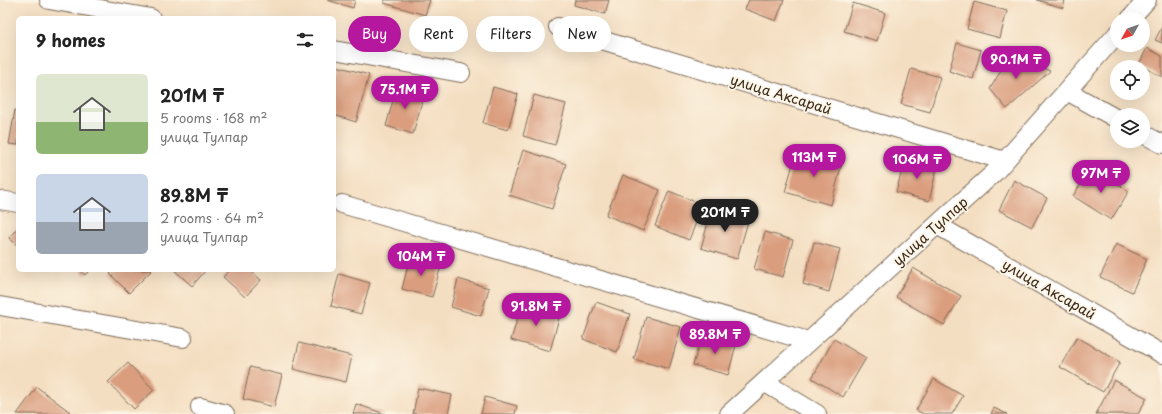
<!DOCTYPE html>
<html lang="en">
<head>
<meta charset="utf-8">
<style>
	:root { --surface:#fff; --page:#f6f6f6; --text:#222; --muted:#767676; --accent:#b5179e }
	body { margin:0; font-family:"Playpen Sans",sans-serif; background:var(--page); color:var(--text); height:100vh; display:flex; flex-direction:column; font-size:15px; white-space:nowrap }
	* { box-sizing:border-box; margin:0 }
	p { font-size:13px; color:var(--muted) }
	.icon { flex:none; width:22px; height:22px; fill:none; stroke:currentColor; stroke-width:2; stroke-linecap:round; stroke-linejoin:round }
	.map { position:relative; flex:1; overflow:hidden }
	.drawer { position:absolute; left:16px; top:16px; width:320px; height:256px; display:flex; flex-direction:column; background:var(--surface); border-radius:6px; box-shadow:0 4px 16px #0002 }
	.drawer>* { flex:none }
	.guide { position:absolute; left:348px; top:16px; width:380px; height:36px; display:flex; gap:8px }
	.needle { width:26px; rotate:230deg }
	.controls { position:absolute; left:1110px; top:12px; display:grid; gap:8px }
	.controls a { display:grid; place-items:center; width:40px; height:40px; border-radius:50%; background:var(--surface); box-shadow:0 4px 16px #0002; font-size:20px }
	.price { position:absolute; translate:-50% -34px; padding:0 9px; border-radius:14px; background:var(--accent); color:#fff; font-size:13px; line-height:26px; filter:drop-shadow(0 1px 2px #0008) }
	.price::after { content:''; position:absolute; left:50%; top:24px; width:12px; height:9px; margin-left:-6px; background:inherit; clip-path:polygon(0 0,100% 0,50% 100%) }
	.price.current { background:#222; color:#fff }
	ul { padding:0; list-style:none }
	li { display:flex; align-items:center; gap:12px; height:100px; padding:0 20px }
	li span { display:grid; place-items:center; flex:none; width:112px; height:80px; border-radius:6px; color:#555 }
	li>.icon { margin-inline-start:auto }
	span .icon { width:48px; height:48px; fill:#fffc; stroke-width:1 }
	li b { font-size:17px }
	h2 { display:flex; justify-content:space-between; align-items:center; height:48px; padding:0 20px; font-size:17px }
	.chip { padding:0 14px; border-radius:18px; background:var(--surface); box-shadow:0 4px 16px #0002; font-size:14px; line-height:36px }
	.chip.current { background:var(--accent); color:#fff }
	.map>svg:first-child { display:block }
</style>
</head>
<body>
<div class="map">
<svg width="1162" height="414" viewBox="0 0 1162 414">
	<rect width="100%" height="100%" fill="#fcf5e5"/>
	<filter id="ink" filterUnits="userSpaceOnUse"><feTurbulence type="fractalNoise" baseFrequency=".025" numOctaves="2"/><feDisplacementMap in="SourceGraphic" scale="8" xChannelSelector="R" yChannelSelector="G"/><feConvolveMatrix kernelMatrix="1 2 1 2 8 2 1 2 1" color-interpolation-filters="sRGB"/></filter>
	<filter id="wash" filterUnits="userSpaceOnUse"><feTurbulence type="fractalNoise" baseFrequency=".012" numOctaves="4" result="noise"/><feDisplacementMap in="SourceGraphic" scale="16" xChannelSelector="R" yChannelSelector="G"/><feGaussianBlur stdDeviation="0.9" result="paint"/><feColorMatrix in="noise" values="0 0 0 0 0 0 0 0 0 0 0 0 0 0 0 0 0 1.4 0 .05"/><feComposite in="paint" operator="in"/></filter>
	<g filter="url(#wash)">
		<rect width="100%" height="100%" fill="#f4dec1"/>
		<g id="blocks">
			<path fill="#da9e7f" d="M327 0H355L353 8Z
				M384 0H430L425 15 384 3Z
				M575 0H609L605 14 574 5Z
				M749 0H784L776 21 745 9Z
				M1037 0H1065L1063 8Z
				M974 2 1007 11 1000 38 967 29Z
				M853 3 885 13 877 41 844 31Z
				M1162 27V43L1155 40Z
				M957 43 981 50 973 79 949 71Z
				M1147 48 1162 56V77L1139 64Z
				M1010 55 1050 71 1007 109 990 89Z
				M337 66 369 75 356 122 334 115V78Z
				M911 69 940 77 930 112 901 104Z
				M397 86 424 94 413 134 386 126Z
				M493 87 518 94 508 130 483 123Z
				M534 95 566 104 555 145 523 136Z
				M15 110 18 111V145L9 144Z
				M523 150 566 164 552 209 509 195Z
				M797 150 842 163 831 205 785 192Z
				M905 159 937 168 929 201 896 192Z
				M1091 168 1129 191 1111 220 1073 196Z
				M623 175 660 190 643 231 606 215Z
				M1014 180 1047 198 1032 227 999 210Z
				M669 191 703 205 689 240 655 226Z
				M712 208 749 218 737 259 701 248Z
				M18 227V246L9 238Z
				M765 232 793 240 783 277 754 269Z
				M814 242 840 249 829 292 803 284Z
				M1116 244 1147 259 1132 292 1100 277Z
				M410 257 441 266 432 297 402 289Z
				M913 268 961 296 944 325 896 297Z
				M79 270H90L85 275Z
				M114 270H152L129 293 110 274Z
				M174 270H206L192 286Z
				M230 270H250L261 280 245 297 223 277Z
				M339 274 370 283 361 314 331 306Z
				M458 279 489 288 481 316 451 307Z
				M596 302 630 314 617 352 583 339Z
				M522 303 560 314 550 351 511 340Z
				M646 317 681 327 669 369 634 359Z
				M702 335 736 345 728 375 693 365Z
				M1077 337 1120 362 1103 392 1060 367Z
				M834 339 866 358 843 397 812 378Z
				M299 343 352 356 346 382 293 369Z
				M128 363 154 390 134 409 108 382Z
				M250 367 282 375 274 407 243 399Z
				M934 379 963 396 952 414H923L916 410Z
				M1114 380 1147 398 1138 414H1096Z
				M37 387 70 412 69 414H17Z
				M418 388 452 395 448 414H413Z
				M485 397 517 406 515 414H481Z
				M356 404 385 414H353Z
				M994 408 1007 414H991Z"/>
		</g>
	</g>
	<g filter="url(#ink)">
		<use href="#blocks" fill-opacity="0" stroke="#7c6957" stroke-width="1"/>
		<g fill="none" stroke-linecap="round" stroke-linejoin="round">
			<defs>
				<path id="minor" d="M49 0 151 18
					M1130 19 1147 0
					M558 27 1005 161
					M334 50 461 73
					M1067 91 1117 119
					M1143 134 1162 144
					M0 200 18 203
					M342 204 808 341
					M937 225 1162 354
					M0 306 183 338
					M764 382 817 414
					M200 407 225 414
					M729 414 995 172 1117 34"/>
			</defs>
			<use href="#minor" stroke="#7c6957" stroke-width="20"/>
			<use href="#minor" stroke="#fff" stroke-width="18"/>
		</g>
	</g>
	<g text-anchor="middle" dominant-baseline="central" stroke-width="3.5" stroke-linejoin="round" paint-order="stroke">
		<g font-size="14" fill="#3b2a1e" stroke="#fcf5e5">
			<text transform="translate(781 94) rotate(17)">улица Аксарай</text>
			<text transform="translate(930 231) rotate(-42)">улица Тулпар</text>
			<text transform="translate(1049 289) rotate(30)">улица Аксарай</text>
		</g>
	</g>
</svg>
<div class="controls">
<a><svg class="needle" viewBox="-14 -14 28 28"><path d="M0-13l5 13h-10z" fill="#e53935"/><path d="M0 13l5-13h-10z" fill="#767676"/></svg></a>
<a><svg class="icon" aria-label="locate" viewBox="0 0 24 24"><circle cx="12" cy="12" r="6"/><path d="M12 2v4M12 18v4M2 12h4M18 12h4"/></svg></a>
<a><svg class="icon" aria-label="layers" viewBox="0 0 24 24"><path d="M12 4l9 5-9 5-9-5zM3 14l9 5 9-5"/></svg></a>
</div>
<b class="price" style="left:1016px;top:80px">90.1M ₸</b>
<b class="price" style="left:405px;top:110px">75.1M ₸</b>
<b class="price" style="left:814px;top:178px">113M ₸</b>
<b class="price" style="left:917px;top:180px">106M ₸</b>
<b class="price" style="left:1101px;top:194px">97M ₸</b>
<b class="price current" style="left:725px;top:233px">201M ₸</b>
<b class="price" style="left:421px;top:277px">104M ₸</b>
<b class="price" style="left:536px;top:327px">91.8M ₸</b>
<b class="price" style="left:715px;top:355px">89.8M ₸</b>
<div class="guide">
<a class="chip current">Buy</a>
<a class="chip">Rent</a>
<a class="chip">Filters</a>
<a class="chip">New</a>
</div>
<section class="drawer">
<h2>9 homes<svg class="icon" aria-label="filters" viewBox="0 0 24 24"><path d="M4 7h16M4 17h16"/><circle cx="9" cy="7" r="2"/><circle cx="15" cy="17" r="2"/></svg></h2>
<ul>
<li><span style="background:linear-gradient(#dfe7d0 60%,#8fb573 0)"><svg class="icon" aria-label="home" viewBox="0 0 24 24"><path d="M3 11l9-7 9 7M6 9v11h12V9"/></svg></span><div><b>201M ₸</b><p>5 rooms · 168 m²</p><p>улица Тулпар</p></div></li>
<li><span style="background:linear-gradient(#c9d6e8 60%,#9aa5b1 0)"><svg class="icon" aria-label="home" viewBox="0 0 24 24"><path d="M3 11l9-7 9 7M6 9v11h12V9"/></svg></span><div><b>89.8M ₸</b><p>2 rooms · 64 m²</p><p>улица Тулпар</p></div></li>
</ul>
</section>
</div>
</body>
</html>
